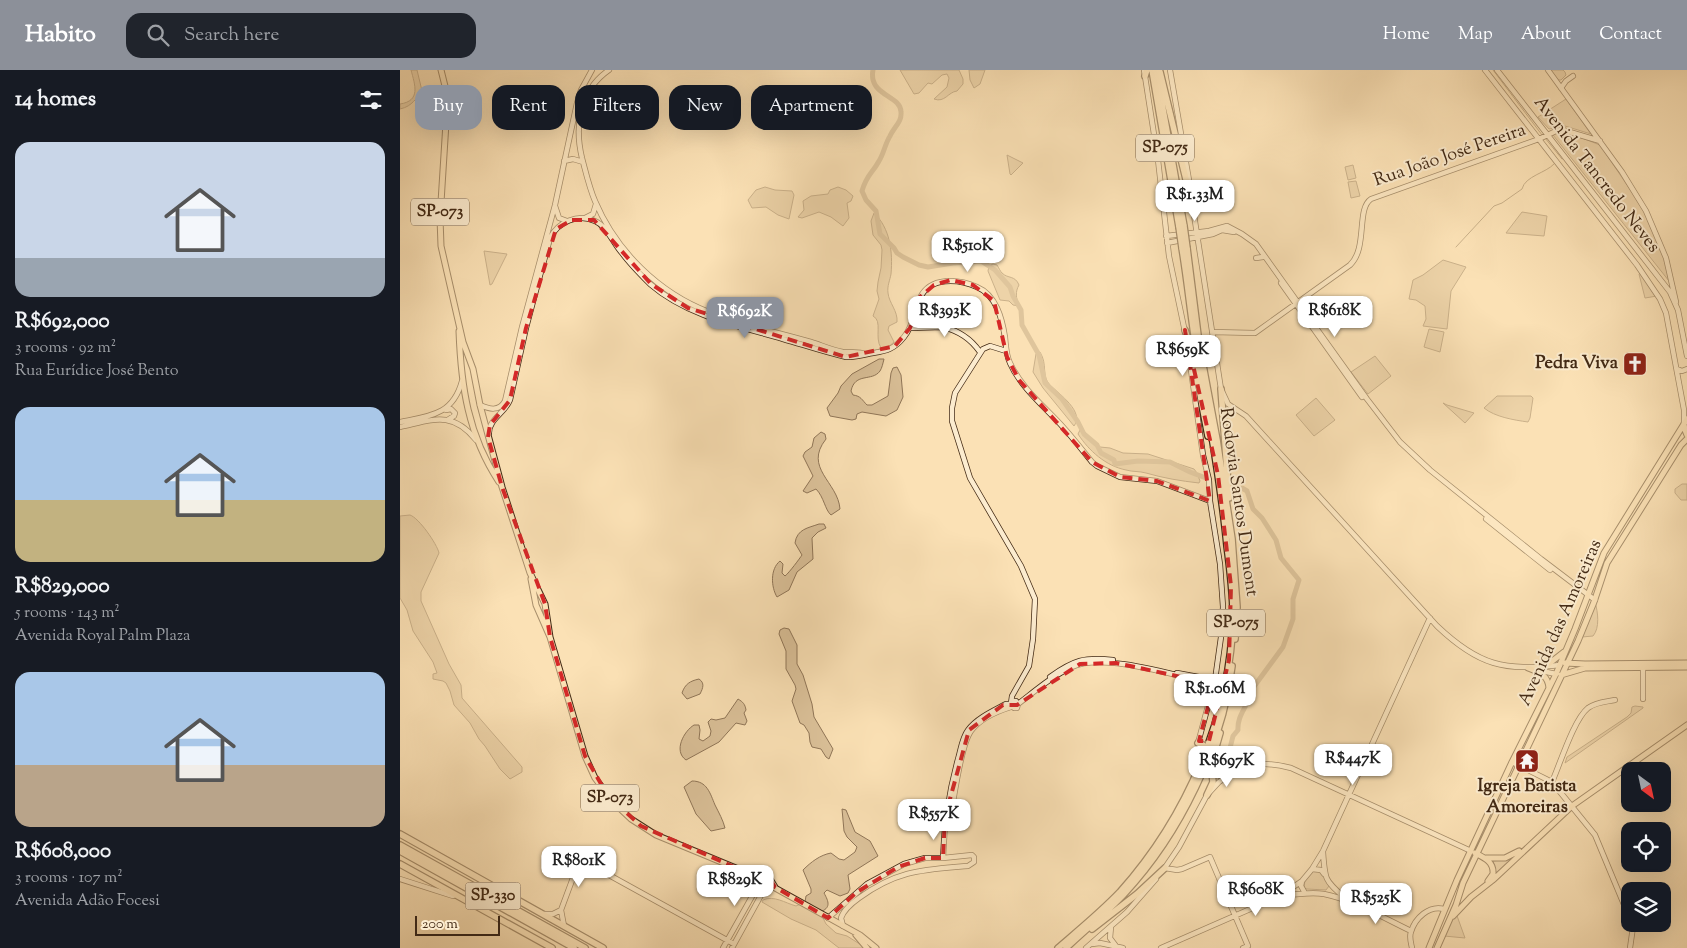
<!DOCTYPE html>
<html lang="en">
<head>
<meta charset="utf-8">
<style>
	:root { --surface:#171b24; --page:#20242c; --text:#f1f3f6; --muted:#9ea1a6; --accent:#8c9099 }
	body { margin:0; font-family:"Sorts Mill Goudy",serif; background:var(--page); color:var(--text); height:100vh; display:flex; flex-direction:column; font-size:19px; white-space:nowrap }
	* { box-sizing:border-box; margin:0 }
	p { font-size:16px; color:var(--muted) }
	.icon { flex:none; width:28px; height:28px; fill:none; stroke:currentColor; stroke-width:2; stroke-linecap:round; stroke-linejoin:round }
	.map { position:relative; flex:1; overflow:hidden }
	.side { display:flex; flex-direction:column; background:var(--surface); width:400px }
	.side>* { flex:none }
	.top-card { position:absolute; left:15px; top:15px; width:475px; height:45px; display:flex; gap:10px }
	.needle { width:32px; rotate:147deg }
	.controls { position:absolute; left:1221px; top:692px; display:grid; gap:10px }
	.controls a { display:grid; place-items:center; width:50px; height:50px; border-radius:10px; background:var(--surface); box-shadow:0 5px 20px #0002; font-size:25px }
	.scale { position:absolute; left:15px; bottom:12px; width:85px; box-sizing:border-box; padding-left:5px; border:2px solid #432a15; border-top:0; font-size:14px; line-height:18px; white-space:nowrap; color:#432a15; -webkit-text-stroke:4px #fceccf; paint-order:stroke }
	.price { position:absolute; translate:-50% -42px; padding:0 11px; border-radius:10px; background:#fff; color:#222; font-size:16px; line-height:32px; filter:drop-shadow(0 1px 2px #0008) }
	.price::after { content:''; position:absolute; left:50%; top:30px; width:15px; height:11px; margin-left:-8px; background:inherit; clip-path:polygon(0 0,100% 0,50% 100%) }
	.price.current { background:var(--accent); color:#fff }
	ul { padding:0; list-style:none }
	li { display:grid; align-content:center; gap:10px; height:265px; padding:0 15px }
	li span { display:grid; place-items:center; height:155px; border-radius:15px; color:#555 }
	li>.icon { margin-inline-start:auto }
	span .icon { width:90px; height:90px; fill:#fffc; stroke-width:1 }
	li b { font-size:21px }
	h2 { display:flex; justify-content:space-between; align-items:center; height:60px; padding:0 15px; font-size:21px }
	.tag { padding:0 18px; border-radius:15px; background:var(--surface); box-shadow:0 5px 20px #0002; font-size:18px; line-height:45px }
	.tag.current { background:var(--accent); color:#fff }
	header { display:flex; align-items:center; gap:30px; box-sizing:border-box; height:70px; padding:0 25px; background:var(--accent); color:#fff }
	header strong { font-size:24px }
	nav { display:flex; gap:28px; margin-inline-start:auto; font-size:18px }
	.search { width:350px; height:45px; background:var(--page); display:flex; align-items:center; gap:12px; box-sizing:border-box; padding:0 18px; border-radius:15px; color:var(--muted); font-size:19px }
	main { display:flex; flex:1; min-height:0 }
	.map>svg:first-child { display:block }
</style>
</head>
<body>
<header>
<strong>Habito</strong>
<div class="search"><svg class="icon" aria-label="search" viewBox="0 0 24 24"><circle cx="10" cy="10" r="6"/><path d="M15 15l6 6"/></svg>Search here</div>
<nav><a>Home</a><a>Map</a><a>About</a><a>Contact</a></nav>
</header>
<main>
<section class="side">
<h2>14 homes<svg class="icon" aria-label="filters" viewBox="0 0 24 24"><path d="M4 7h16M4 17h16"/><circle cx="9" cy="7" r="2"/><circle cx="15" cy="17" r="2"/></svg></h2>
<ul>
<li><span style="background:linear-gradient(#c9d6e8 75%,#9aa5b1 0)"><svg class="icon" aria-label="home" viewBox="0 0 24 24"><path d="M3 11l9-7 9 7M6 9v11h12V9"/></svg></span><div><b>R$692,000</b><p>3 rooms · 92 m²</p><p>Rua Eurídice José Bento</p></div></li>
<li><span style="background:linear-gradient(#a9c7e8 60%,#c2b280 0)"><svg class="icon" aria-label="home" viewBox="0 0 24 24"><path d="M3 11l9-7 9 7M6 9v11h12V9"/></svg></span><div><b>R$829,000</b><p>5 rooms · 143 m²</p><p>Avenida Royal Palm Plaza</p></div></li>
<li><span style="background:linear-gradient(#a9c7e8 60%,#b9a48a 0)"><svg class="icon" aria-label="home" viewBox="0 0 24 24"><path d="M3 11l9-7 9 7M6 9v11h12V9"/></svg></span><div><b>R$608,000</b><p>3 rooms · 107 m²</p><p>Avenida Adão Focesi</p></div></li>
</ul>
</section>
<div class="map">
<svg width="1287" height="878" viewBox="0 0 1287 878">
	<rect width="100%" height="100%" fill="#fbe1b5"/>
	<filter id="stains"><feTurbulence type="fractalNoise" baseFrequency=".004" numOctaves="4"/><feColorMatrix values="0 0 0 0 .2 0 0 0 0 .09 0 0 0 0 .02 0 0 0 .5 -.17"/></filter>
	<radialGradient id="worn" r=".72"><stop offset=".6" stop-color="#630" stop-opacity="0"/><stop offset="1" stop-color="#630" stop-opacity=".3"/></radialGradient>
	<path fill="#dcc29a" stroke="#907658" d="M11 0H17L23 25C14 27 14 36 0 39V34C21 31 15 15 11 0Z
		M500 0H559L563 9V14L557 21C548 22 545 33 534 29L547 17 549 8 547 4 542 5 532 14 528 13 519 23 514 24Z
		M569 0H585L580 14 574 18 570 10Z
		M1150 0H1163L1165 2 1166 5 1161 10H1158Z
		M1166 29 1191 64 1165 56 1149 59 1138 47Z
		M1157 62H1161L1182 68 1200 75 1246 143 1265 188 1269 211 1153 65Z
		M607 85 623 93 611 105 610 104Z
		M953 95 956 108 948 110 945 97Z
		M956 111 960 126 951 128 948 112Z
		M365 117 375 120 392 121 394 125 389 149 378 145 366 137 352 138 348 130 356 120Z
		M438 117 446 120 453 126 451 131 447 133 449 148 443 156 431 147 419 142 402 148 398 147 404 140 403 131 411 126 428 124 430 120Z
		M1122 142 1147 146 1144 166 1106 163Z
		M474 143C490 158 493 182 491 204 490 210 487 216 488 223 489 233 498 241 497 252L489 256 488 260 494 272 486 279 481 278C474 267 483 251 473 246L479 229 477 221 478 212 481 198 482 180 481 175 473 165 471 151Z
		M84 181 107 184 92 214 90 215Z
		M1043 190 1066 197 1051 221 1047 259 1023 256 1026 249 1025 236 1016 230 1009 229 1013 210 1023 205Z
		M593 194 597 195C599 198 600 201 602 203 608 209 615 205 619 215 615 222 616 228 619 236L613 235 609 231 600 230 588 201 589 196Z
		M1241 202 1257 226 1245 228 1239 204Z
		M1029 259 1044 262 1040 282 1024 277Z
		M640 282C648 295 641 306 650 315 659 324 685 342 674 356L643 318 633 302 636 284Z
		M975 286 991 306 968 324 951 302Z
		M479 289H484C483 293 482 298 480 301 472 312 455 302 451 321L453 325C461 326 462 330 467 335H472L488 326 491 303 493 298 497 297 501 305 503 327 497 340 486 346 462 342 457 344 456 349 452 350 430 346 427 338 438 323 441 316 452 304Z
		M1097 326H1131L1133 328 1130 348 1128 352C1114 350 1095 347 1084 338Z
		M916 328 935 350 914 366 896 345Z
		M1043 333 1047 335 1074 343 1065 353Z
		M680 360 684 361 700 377 710 378 723 383 748 384 794 399 797 403 800 411 799 413C781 411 763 408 746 403 739 401 733 402 726 400 706 396 689 381 678 364Z
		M421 362 425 364 426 369C403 398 438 412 440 439L431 445C425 440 424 427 416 419L407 423 403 421 413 406 403 386 405 382 412 377 414 368Z
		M1282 414H1287V430H1281L1275 423V419Z
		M10 445C19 448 37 474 39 483L21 522V531L49 594 61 615 62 628 122 697V702L110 709 100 699 85 676 79 669 70 653 54 635 50 621 46 613 43 611 33 609V604L37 603 33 592 13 561 7 540 0 528V446Z
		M419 454H424L426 458 418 462 412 468 413 489 397 502 389 520 377 527C371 517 370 499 380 491L383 494 382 503 385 506C389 503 400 488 402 485L395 473C397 459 408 458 419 454Z
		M1195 532C1198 542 1200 558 1193 566L1182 567Z
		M384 558 389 559 397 575V594L403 605 412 634 414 647 433 679 429 689 426 687 421 679 412 677 410 672 409 663 404 655 400 653 392 631 396 619 395 615 386 599V581L379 564 380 560Z
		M299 609C305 613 303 618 300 624L287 629 282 623C285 614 290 611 299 609Z
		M338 629C343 632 345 634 346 640L344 643 347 651 345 655 336 653 319 672 286 690C273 681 284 661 294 655H299L300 660 299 669 303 671 310 666 311 661 308 652 311 649 316 650 325 648Z
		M1235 636 1243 637V638L1165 693 1167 687 1227 647 1231 643 1232 637Z
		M292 711C307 711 310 723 315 735 319 743 323 750 325 758L311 761 296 744 284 717Z
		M442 739 446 740 455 762 470 771 478 786 448 805 450 819 448 823 440 826 427 820 424 823C429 832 431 838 420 842L426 854 436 863 447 866 466 878H439L416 860 391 849 362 832 363 830C374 825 385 833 396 836L405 832 406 826 411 823V819L403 800C411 792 420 785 431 783L439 789 444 790 455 782 457 777 447 767 444 761Z
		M1112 789 1096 804 1093 791Z
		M914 799 920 800 929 816 926 820 907 819 904 818 905 810Z
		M1056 843 1065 868 1044 866 1050 850Z"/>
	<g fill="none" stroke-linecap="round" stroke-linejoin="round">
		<path stroke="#8c7355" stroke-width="1" d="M1093 0 1142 65
			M1145 68 1162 89
			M1056 177 1094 136 1102 133 1122 119C1125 106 1146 103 1154 94"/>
		<path stroke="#bca37f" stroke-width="5" d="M473 0C468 26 501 25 501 42 502 52 494 57 490 66 485 74 484 83 479 91 472 104 467 104 462 121L466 130 476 141 480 164 494 178 497 183 503 187 519 195 528 197 553 193 581 191 595 200 610 217 613 226 621 240 622 255 639 285 645 313 662 329 678 352 684 364 697 375 701 383 714 390 715 394 738 391 770 392 790 402 806 408
			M830 678 833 666 838 660C837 644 849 636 850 622L883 577 893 549V529L899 510 881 488 876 470 862 448 853 439 847 421 842 418"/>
		<defs>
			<path id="secondary" d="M209 0C180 20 174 55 182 88 186 103 189 117 195 131 216 181 259 223 309 242 341 255 377 262 411 272 421 275 432 280 443 282 450 283 459 281 465 284
				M744 0 758 90 769 186 785 262
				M770 0 789 110
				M1085 0 1237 195 1260 229 1266 243 1284 340V353
				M1097 0 1270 222 1278 240 1287 286
				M1148 0 1222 102 1246 141 1266 188 1276 232
				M1161 18 1166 11 1173 6
				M164 91 173 89 183 92
				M792 132 821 319 828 334 846 346 1037 556C1079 596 1104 601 1160 595
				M155 136 159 148 167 151
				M185 148 193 144 196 134
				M766 166 809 161 827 156 842 164 856 174 967 329 1000 372 1030 400 1141 489 1195 530
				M767 173 813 164 822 160 834 162
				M856 188 863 187
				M881 213 962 327
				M510 258 543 257C560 261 571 269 580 282
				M812 262 855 263 950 195C968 178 956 139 971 129L1139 69 1156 61 1163 60 1200 71
				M787 272 803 385 809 410 810 431 820 494 823 537 821 567 815 610 798 673
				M606 281 590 276 583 279 555 323 552 338V351L570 408 621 496 635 529 633 569 629 596 612 626 611 633
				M1277 299 1282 301 1287 299
				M80 335C89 339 99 342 105 331L122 257 155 135 177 33 181 20 192 0
				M46 340 51 339 55 343 54 346 49 349
				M0 352C30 346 53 345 62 311
				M0 357C33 350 52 340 76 370
				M89 363C89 349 105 343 110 330L126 258 150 168C158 152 178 143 195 151 207 156 213 173 222 183 230 194 240 204 250 214 287 246 338 256 383 269 404 275 424 282 446 287 454 287 460 286 468 284 484 281 493 281 504 267 513 256 515 241 520 228 530 206 559 209 577 217 596 225 602 248 605 267 606 276 606 285 610 293 621 318 645 337 663 357 673 368 683 381 692 392L697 396 720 407 757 411 810 431
				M1086 449 1150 500
				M1137 600 1156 604
				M777 603 815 610
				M650 607C674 590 684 587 713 590
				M1243 629V595
				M618 634 616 631H613L611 636 614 638H617L618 634C635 621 652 606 672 597 704 582 779 607 814 614
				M1112 692 1152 712 1195 765 1230 849
				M837 700C855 692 872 693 891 698L1071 781
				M1152 712C1160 694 1174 649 1188 638 1196 632 1205 632 1215 630
				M545 755 550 749C554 729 561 675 571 661 580 649 598 641 611 637
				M923 782C925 812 925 810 947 830
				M543 788C544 754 549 722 558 689 561 679 562 668 568 660 577 648 593 641 606 634H611
				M765 798 777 800 782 799 810 787 848 876 843 878
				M764 799 779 777 807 725 819 712 831 704
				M912 799 921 800 924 804
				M0 809 53 826
				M902 811 901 816 905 823
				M882 826C896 824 910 822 924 824 951 829 986 849 1011 861
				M144 844H153L161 840
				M428 848 467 814 504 794 525 788H543L572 785 574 787V792L568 796C522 800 498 800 459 828 452 833 444 839 441 848L443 856
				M164 856 161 840 180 789 334 874
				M711 857 710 868 716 876
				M692 874 700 873 723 878
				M323 878 364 805H366L370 809 332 878
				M686 878 727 842 756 809
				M761 878 880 826 902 811 912 799 923 781 1030 548
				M1012 878C1011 873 1009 867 1011 862 1015 848 1029 835 1044 839
				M1230 878 1233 857 1232 854"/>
			<path id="primary" d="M41 0 45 16 47 37 40 148 41 176 63 272 73 299 80 335 102 417 130 503 145 534 150 567
				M59 261C61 316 68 365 99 412
				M1284 354 1285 360 1287 365
				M131 509 136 535 150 567 185 686 195 708 214 733 231 749 256 765 348 803 460 865 476 878
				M1165 593 1185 594 1287 593
				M1146 596 1164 582
				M1128 598C1139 602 1148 605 1149 618
				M1161 605 1185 598 1287 597
				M1075 783C1085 788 1094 792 1093 804L1088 811
				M1086 788H1105L1119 781
				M351 804 364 805
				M352 807 356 812V820
				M370 809 375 817
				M363 822 368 819 374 817
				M1053 846 1071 827 1094 809 1172 736 1287 655
				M456 865 467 878
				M1029 878 1057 810 1112 692 1156 604 1175 559 1204 483 1287 349
				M1037 878 1056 835 1063 813 1178 571 1194 532 1207 493 1281 375 1287 369"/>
			<path id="highway" d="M752 0 779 157
				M756 0 784 156
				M760 2 792 134
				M745 6 747 0
				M787 178 798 265
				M785 260 791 278 808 366
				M800 279 817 370 832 469 837 537 835 569
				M821 319 829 428
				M798 673 803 675 804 683
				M813 702 822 706 838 699
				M807 725 813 712 811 694 820 663
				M0 764 203 878
				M0 775 185 878
				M0 781 174 878
				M0 794 152 878
				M692 859 737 824 765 798
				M658 878C679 860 701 842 720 822 787 747 831 646 833 545 833 522 830 499 827 476 823 433 816 390 809 348 805 327 800 306 797 284 791 249 788 214 782 178
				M666 878C685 860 706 843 724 824 780 764 822 677 832 596"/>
		</defs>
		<use href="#secondary" stroke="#432a15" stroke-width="6"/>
		<use href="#primary" stroke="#432a15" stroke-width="7"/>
		<use href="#highway" stroke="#432a15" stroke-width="8"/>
		<use href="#secondary" stroke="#fceccf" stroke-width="4.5"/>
		<use href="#primary" stroke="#fbe1b5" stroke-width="5"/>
		<use href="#highway" stroke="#fbe1b5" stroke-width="5.5"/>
		<defs>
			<path id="highway-bridge" d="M784 156 787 178
				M779 157 782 178"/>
		</defs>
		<use href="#highway-bridge" stroke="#432a15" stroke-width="8" stroke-linecap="butt"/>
		<use href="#highway-bridge" stroke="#fbe1b5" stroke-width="5.5"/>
	</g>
	<path d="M0 0H1287V878H0ZM172 150H194L251 214 288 238 446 287 495 276 510 258 520 227 534 215 551 210 573 215 594 231 607 287 619 310 692 392 720 407 757 411 810 431 785 260 818 405 831 516 829 590 809 671H799L814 614 716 593 680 594 617 635H603L569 660 545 747 543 788H525L498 797 457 822 428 848 375 817 367 805 348 803 241 756 208 726 185 686 150 567 145 534 102 417 88 367 90 355 110 330 126 258 156 159Z" fill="#fbe1b5" fill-opacity=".55" fill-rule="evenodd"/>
	<path fill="none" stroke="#d62828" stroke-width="4" stroke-dasharray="10 6" stroke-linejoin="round" d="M172 150H194L251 214 288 238 446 287 495 276 510 258 520 227 534 215 551 210 573 215 594 231 607 287 619 310 692 392 720 407 757 411 810 431 785 260 818 405 831 516 829 590 809 671H799L814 614 716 593 680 594 617 635H603L569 660 545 747 543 788H525L498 797 457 822 428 848 375 817 367 805 348 803 241 756 208 726 185 686 150 567 145 534 102 417 88 367 90 355 110 330 126 258 156 159Z"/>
	<defs>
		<symbol id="church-square" viewBox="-11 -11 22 22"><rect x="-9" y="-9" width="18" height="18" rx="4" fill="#8f2418" stroke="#fceccf"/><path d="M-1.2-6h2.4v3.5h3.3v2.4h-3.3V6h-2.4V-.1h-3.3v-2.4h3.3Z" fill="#fff"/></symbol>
		<symbol id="temple-square" viewBox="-11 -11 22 22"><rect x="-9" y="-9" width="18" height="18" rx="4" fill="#8f2418" stroke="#fceccf"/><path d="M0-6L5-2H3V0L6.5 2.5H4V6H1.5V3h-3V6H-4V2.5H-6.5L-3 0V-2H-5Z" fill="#fff"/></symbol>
	</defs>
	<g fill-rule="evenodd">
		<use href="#church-square" x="1221" y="280" width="28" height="28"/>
		<use href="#temple-square" x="1113" y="677" width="28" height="28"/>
	</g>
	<g text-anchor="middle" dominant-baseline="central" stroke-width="4" stroke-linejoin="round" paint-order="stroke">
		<g fill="#fceccf" stroke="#7a644d" stroke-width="1">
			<rect x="736" y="64.5" width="58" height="27" rx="4"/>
			<rect x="11" y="128.5" width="58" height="27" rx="4"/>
			<rect x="807" y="539.5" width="58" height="27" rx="4"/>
			<rect x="181" y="714.5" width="58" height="27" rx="4"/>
			<rect x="65.5" y="812.5" width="55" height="27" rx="4"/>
		</g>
		<g font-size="16" font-weight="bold" fill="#432a15">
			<text x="765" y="78">SP-075</text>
			<text x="40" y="142">SP-073</text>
			<text x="836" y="553">SP-075</text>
			<text x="210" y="728">SP-073</text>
			<text x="93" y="826">SP-330</text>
		</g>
		<g font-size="18" fill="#432a15" stroke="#fceccf">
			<text transform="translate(1050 86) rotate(-19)">Rua João José Pereira</text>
			<text transform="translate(1196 105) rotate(52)">Avenida Tancredo Neves</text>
			<text transform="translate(838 432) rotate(82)">Rodovia Santos Dumont</text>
			<text transform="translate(1161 553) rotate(-66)">Avenida das Amoreiras</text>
		</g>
		<g font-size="18" font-weight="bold" fill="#432a15" stroke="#fceccf" text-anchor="end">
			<text x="1218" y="294">Pedra Viva</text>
			<text x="1127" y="717" text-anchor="middle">Igreja Batista<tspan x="1127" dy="21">Amoreiras</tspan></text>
		</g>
	</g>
	<rect width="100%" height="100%" filter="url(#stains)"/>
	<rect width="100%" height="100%" fill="url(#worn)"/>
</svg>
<div class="controls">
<a><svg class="needle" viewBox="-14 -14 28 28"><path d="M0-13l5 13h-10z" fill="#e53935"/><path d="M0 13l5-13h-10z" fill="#9ea1a6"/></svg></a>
<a><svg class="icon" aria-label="locate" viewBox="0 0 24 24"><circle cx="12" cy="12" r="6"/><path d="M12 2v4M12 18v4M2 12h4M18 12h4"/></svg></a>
<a><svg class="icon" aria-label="layers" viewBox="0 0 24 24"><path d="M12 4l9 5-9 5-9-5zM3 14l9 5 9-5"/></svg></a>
</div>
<div class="scale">200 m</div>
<b class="price" style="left:795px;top:152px">R$1.33M</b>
<b class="price" style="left:568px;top:203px">R$510K</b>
<b class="price" style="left:545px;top:268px">R$393K</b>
<b class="price" style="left:935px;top:268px">R$618K</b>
<b class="price current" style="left:345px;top:269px">R$692K</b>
<b class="price" style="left:783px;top:307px">R$659K</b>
<b class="price" style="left:815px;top:646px">R$1.06M</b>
<b class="price" style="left:953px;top:716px">R$447K</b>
<b class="price" style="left:827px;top:718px">R$697K</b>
<b class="price" style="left:534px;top:771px">R$557K</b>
<b class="price" style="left:179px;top:818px">R$801K</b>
<b class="price" style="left:335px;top:837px">R$829K</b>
<b class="price" style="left:856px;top:847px">R$608K</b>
<b class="price" style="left:976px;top:855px">R$525K</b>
<div class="top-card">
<a class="tag current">Buy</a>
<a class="tag">Rent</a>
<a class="tag">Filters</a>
<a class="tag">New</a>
<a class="tag">Apartment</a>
</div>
</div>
</main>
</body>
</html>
